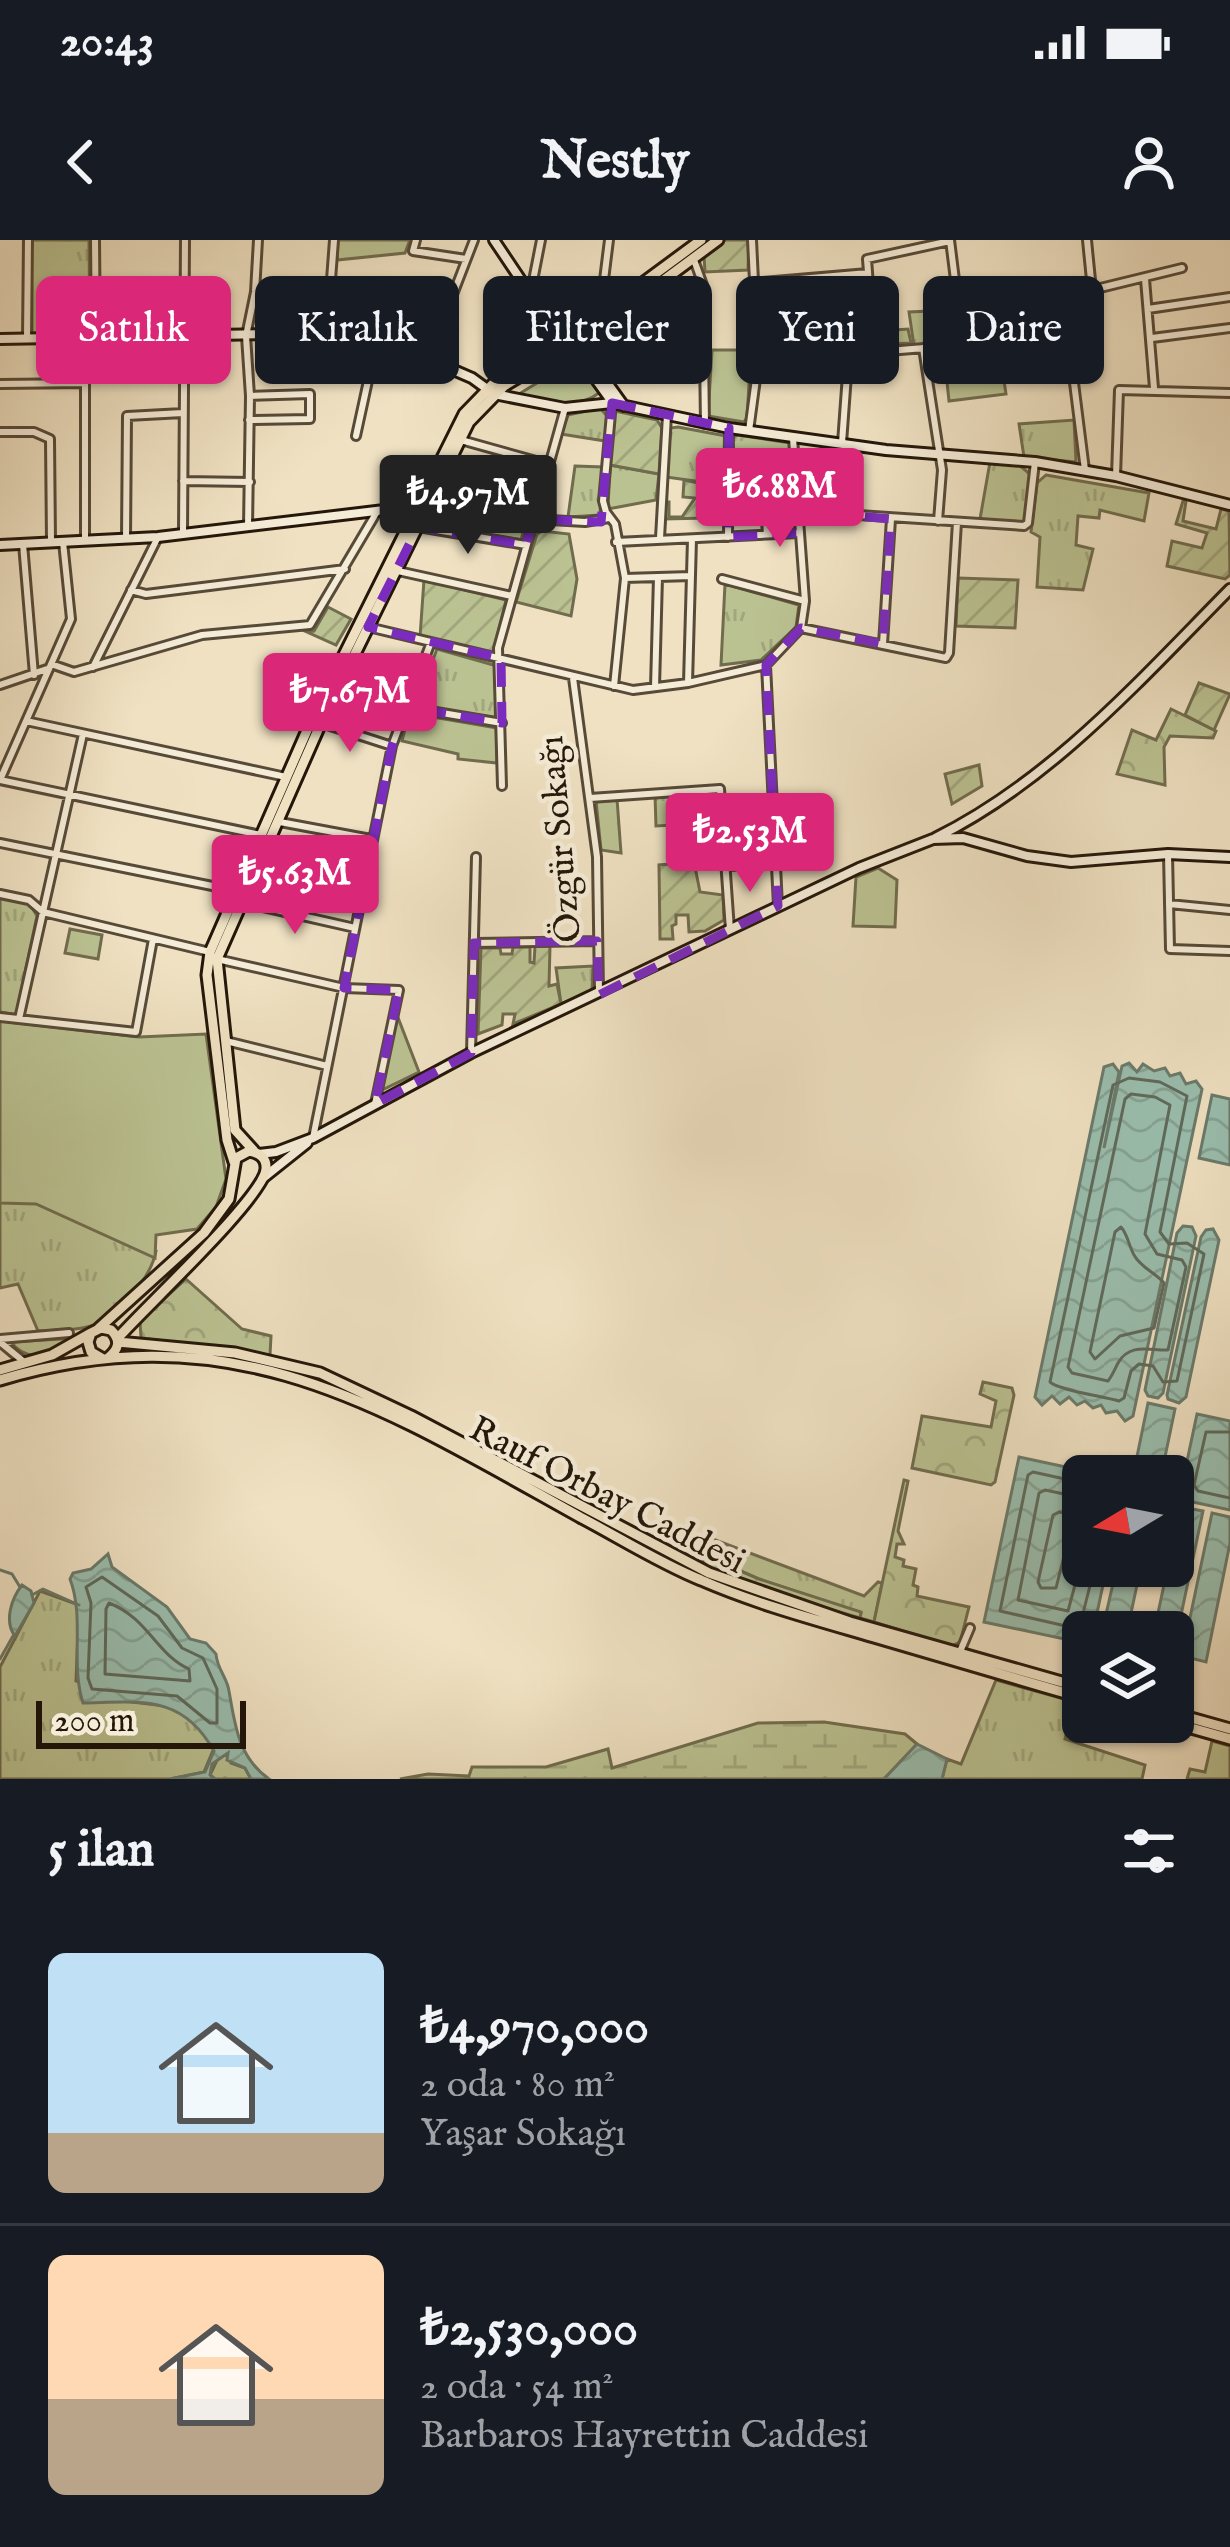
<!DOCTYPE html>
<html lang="tr">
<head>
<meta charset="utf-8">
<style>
	:root { --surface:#171b24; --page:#20242c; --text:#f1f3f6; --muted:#9ea1a6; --line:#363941; --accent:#db2777 }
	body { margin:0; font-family:"IM FELL English",serif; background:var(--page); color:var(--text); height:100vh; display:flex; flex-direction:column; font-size:45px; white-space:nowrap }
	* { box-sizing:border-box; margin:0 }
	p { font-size:39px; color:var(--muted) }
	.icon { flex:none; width:66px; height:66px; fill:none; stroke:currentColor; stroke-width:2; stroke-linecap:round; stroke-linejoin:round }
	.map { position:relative; height:1539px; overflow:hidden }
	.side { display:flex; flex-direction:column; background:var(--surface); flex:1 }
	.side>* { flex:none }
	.guide { position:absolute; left:36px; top:36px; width:1158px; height:108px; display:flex; gap:24px }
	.needle { width:78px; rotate:260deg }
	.buttons { position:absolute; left:1062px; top:1215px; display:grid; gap:24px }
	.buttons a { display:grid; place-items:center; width:132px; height:132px; border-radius:18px; background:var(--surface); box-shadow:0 3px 9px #0004; font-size:60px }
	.scale { position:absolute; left:36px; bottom:30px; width:210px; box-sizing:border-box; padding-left:12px; border:6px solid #24170a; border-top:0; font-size:33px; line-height:42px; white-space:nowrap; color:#24170a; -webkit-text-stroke:9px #f5ecd7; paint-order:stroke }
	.price { position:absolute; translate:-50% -102px; padding:0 27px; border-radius:12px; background:var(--accent); color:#fff; font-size:39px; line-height:78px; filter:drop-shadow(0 3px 6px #0008) }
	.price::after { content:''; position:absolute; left:50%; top:72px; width:36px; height:27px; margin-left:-18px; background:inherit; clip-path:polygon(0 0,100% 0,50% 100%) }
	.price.active { background:#222; color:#fff }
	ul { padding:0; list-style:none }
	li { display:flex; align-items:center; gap:36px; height:300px; padding:0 48px }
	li+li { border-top:3px solid var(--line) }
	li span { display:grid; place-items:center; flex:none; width:336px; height:240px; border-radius:18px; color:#555 }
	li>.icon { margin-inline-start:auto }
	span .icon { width:144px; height:144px; fill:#fffc; stroke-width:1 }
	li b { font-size:51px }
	h2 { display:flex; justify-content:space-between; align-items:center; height:144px; padding:0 48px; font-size:51px }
	.chip { padding:0 42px; border-radius:18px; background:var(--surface); box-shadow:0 3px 9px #0004; font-size:42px; line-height:108px }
	.chip.active { background:var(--accent); color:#fff }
	.status { display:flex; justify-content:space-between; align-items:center; height:84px; padding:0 60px; background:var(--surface); direction:ltr }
	.status svg { height:33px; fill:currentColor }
	header { display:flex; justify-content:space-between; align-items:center; height:156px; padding:0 48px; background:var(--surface); font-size:54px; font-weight:700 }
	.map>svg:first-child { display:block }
</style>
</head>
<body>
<div class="status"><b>20:43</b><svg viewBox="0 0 49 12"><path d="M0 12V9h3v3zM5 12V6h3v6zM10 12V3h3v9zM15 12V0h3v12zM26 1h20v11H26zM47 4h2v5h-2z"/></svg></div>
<header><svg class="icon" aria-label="back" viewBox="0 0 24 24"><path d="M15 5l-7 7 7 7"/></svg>Nestly<svg class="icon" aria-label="person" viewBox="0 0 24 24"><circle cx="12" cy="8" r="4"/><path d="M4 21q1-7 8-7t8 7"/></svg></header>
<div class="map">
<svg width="1230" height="1539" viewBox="0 0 1230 1539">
	<defs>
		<pattern id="grass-tufts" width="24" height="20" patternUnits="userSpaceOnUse" patternTransform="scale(3)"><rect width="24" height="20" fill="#bbc292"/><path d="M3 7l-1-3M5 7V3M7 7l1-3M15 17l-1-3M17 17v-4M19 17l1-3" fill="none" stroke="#a1a67d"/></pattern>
		<pattern id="forest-crowns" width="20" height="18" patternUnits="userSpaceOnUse" patternTransform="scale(3)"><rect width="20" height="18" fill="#bbc292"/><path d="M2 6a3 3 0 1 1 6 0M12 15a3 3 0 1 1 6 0" fill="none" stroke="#a1a67d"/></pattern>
		<pattern id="wetland-marsh" width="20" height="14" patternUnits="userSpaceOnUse" patternTransform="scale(3)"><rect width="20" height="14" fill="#bbc292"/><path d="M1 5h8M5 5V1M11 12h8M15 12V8" fill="none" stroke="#a1a67d"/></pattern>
		<pattern id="garden-furrows" width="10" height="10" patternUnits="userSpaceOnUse" patternTransform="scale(3)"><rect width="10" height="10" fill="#bbc292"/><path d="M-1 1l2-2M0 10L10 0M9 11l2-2" fill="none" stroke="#a1a67d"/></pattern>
		<pattern id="water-waves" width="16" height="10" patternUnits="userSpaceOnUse" patternTransform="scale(3)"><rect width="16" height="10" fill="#9abeae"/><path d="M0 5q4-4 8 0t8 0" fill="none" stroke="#85a394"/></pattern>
	</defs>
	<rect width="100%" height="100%" fill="#efe1c2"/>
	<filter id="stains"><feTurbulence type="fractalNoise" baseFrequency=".00167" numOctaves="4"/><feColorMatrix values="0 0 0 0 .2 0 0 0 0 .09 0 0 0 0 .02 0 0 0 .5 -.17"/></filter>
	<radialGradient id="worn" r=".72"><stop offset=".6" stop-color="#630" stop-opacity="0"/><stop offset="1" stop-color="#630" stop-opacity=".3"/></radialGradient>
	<path fill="url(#grass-tufts)" stroke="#706c4e" stroke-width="3" d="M31 0H89L90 96H32Z
		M954 70 958 99 914 106 909 72Z
		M576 119 599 153C576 171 546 160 519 154Z
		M1003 134 1006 154 949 161 947 142Z
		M600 168 607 176 605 201 561 194 568 175Z
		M1074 180 1076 222 1024 217 1019 184Z
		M678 187 726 196 724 245 666 237 670 188Z
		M738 195 790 203 792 248 733 250V197Z
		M990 222 1018 224 1031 235 1026 280 1020 283 980 279Z
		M610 225 659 234 656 260 608 269Z
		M575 226 603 227 600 275 568 277Z
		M1046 235 1149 253 1144 281 1100 270 1099 278 1078 276 1076 305 1093 309 1083 350 1037 347 1040 297 1031 292 1037 243Z
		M444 244 531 261 521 300 425 284Z
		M725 344 799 365 796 387 761 420 721 425Z
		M437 409 497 426V478L416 465Z
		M690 553 692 584 656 586 655 555Z
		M617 559 621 613 601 610 596 561Z
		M0 656 29 662 37 676 16 775 0 772Z
		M593 726 592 751 561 764 556 728Z
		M0 958 38 959 156 1011C151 1038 115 1081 87 1087 72 1091 54 1090 38 1091L18 1044 0 1048Z
		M77 1098C54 1111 29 1127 11 1102Z
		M710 1298 864 1356 878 1342 882 1343 874 1382 860 1378 861 1373 759 1339 698 1312 700 1308 705 1309Z
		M40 1351 79 1365 76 1441 132 1462 174 1467 198 1487 214 1508 204 1532 170 1539H0V1427Z
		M996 1440 1075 1462 1065 1499 1145 1525 1142 1539H942L947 1519 961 1524Z
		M1212 1501 1230 1506V1539H1187L1190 1529 1205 1532Z"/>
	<path fill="url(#forest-crowns)" stroke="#706c4e" stroke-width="3" d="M1171 469 1216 491 1213 498 1170 496 1164 507 1165 545 1117 534 1132 490 1156 500Z
		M186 1039 242 1089 271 1096 270 1115 141 1098 140 1081Z
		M983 1142 1012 1148 1014 1155 995 1242 991 1245 912 1228 922 1176 991 1187 996 1161 980 1154Z
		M904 1240 908 1241 898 1291 904 1304H897L895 1317 904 1320 903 1326 916 1329 913 1345 918 1347 917 1356 969 1367 960 1402 951 1406 874 1382Z
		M699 1313 759 1339 861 1372 860 1378 764 1350 704 1325Z"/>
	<path fill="url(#wetland-marsh)" stroke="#706c4e" stroke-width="3" d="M824 1482 905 1494 917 1504 884 1539H400L428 1534 469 1536 472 1527H546L608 1509 612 1528 758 1483Z
		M228 1513 231 1523 245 1528 251 1539H215L210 1535 219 1516Z"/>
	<path fill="#bbc292" stroke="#706c4e" stroke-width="3" d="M338 0H410L405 13 337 20Z
		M908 89 911 103 865 105 867 92Z
		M712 110H751L747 178 744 182 708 176Z
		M409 473 497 488V523L458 519V514L402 501Z
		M878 628 897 640 895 687 853 686 856 637Z
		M70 689 102 695 98 719 65 713Z
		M397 775 419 832 382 850Z
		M0 781 139 797 206 794 226 939 216 967 197 989 156 995 155 1018 36 964 0 963Z"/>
	<path fill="url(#garden-furrows)" stroke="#706c4e" stroke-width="3" d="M725 0H749L748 30 705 32 704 16Z
		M615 171 657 180 662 188 659 234 610 225Z
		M684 240 708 245V278L664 279 665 262H669V277H682L695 258 683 257Z
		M1183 261H1186L1183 281 1216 289 1221 269 1229 271 1230 335 1225 339 1167 326 1172 301 1202 308 1207 293 1176 284Z
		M542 291 569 294 577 339 571 376 516 362 537 294Z
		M958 338 1018 340 1015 388 956 386Z
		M424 340 506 360 493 413 420 397Z
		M328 367 351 379 336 405 307 392 314 391Z
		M1199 443 1230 454 1214 490 1185 475Z
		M979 525 982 546 952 564 945 534Z
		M716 551 719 598 693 600 690 553Z
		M766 596 767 628 728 631 727 597Z
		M694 622 700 652 723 655 724 680 705 691 689 692 688 675H676V684L672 686 673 699H660L659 625Z
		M535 706H550L549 746 557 744 561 764 513 784 515 774H503L502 785 478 794 481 708H500L501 714H512L513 707H530V722L534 723Z"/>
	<path fill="url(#water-waves)" stroke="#6b7b6c" stroke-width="3" d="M1129 823 1137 832 1143 824 1154 831 1165 828 1170 836 1180 833 1186 844 1196 841 1202 849 1133 1176 1125 1181 1117 1171 1106 1173 1101 1165 1093 1168 1085 1161 1077 1165 1069 1157 1060 1164 1052 1156 1042 1165 1035 1157 1104 827 1113 824 1119 832 1104 908 1122 826Z
		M1212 855 1230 859V925L1199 918Z
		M1183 986 1192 987 1196 996 1163 1153 1158 1158 1148 1156 1145 1150 1177 993Z
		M1213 989 1219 1000 1186 1157 1179 1163 1168 1159 1167 1155 1201 997 1206 990Z
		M1148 1163 1175 1169 1161 1236H1133Z
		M1197 1174 1230 1181V1270L1179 1259Z
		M1019 1217 1108 1236H1083V1326H1107L1093 1392H1083V1403L984 1382Z
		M1181 1267 1203 1271 1173 1413V1392H1154L1168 1326H1173Z
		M1212 1273 1230 1277V1303L1206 1422 1182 1416Z
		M108 1314 112 1327 167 1367 190 1399 206 1403 216 1414C217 1429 227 1437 229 1451 235 1485 238 1517 269 1539H251L245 1528 227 1520 228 1513 212 1524 210 1535 215 1539H170L205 1532 214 1511C182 1454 142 1462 83 1463 70 1422 85 1379 70 1339L73 1333 91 1329Z
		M1117 1326H1141L1127 1392H1102Z
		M22 1345 31 1351 34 1363 15 1396C4 1382 11 1359 22 1345Z
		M917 1504 947 1519 942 1539H884Z"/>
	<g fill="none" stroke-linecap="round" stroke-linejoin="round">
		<path stroke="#5f6a5c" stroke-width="3" d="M1129 838 1160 842 1187 856 1160 992 1169 1004 1187 1003 1204 1014 1177 1141 1163 1142 1153 1126 1139 1124 1131 1131 1124 1158 1119 1161C1102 1156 1058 1150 1050 1142L1113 845Z
			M1131 854 1155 857 1170 865 1145 994 1157 1014 1182 1020 1186 1027 1168 1110C1151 1111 1130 1102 1118 1123 1115 1129 1112 1136 1108 1141L1072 1133 1068 1127 1125 859Z
			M1121 987C1128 995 1128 1004 1134 1015 1141 1028 1156 1033 1164 1043L1154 1088 1120 1096 1095 1119 1090 1112 1115 992Z
			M1230 1192H1206L1194 1245 1198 1251 1230 1258
			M1083 1243 1033 1232 1028 1235 1000 1371 1079 1389 1095 1326
			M1083 1258 1045 1250 1039 1253 1018 1360 1068 1371 1083 1315
			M1083 1277 1059 1272 1053 1275 1038 1342 1041 1348H1056L1066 1308 1083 1289
			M102 1337 158 1376 182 1408 203 1418 217 1449V1483H210L177 1456 92 1449 88 1438 91 1363 86 1347Z
			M109 1363C148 1378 156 1414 189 1429L190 1441 105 1434 106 1369Z"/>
		<path stroke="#6b7b6c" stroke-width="3" d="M0 1330 12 1334 20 1347
			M32 1355 43 1349 79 1365
			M0 1419 13 1396"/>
		<defs>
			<path id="street" d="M95 0 96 99
				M416 0 413 11 466 19
				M950 0 963 104
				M1087 0 1092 50
				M694 20 703 45 705 184
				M1145 39 1154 148
				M752 43 868 33
				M531 51 541 0
				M95 55H182
				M753 67 869 56
				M1148 69 1230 57
				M600 72 609 0
				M754 91 864 79
				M327 93 334 0
				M1152 98 1230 88
				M27 99 28 0
				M1062 102 1092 50 1182 28
				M1062 102 1070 111 1085 230
				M923 108 942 230 938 281
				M852 114 1057 97 1062 102
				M428 119 474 0
				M758 124 853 107
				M0 144 85 143V301
				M612 163 603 261 606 272 615 284 625 338 614 446
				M249 180 310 179V154L250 156
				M749 191 758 124 752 0
				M0 192H34L50 199 51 302
				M356 196 376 104
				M461 200 547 224
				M842 203 848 121 871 71 867 19 950 1
				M1116 236 1119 150 1230 153
				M183 241 250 242
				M764 252 767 294
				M798 271 1024 286 1028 283 1035 222
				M533 279 585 282 609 278
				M248 287 250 156 246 96 255 52 258 0
				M418 287 526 305
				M183 294 185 0
				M728 297 729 188
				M660 298 667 175
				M126 299 127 176 183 173
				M616 302 799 293
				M23 304 34 435
				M398 331 512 356
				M625 338 691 336
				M722 339 805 361
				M131 350 146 354 345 329
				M368 387 633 450 688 443 766 425
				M801 388 946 418 949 413 957 282
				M883 404 891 279
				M51 424 74 432 202 395 310 385 378 270
				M766 425 801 388 805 361 793 198
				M766 425 778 666
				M93 427 158 297
				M573 438 597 617 599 752
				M688 443 692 299
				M0 445 47 429
				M655 447 658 337
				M406 467 502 483
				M26 481 286 537
				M321 483 392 506
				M0 540 261 595
				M0 540 71 379 63 302
				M502 546 498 408 565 168
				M590 558 720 549 730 690
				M280 582 371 599
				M0 603 237 651
				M1168 614 1170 709 1230 711
				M0 654 29 660 43 672 210 712
				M245 663 355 688
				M1169 664 1230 670
				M474 703 597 701
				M217 719 344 748 399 750 375 864
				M0 777 136 792 153 699
				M19 779 83 494
				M226 801 327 826
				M471 813 476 617
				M313 898 392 506 431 402
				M0 1099 69 1093
				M0 1102 23 1121
				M959 1414 970 1388"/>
			<path id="secondary" d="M494 0 567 109 576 112 612 162
				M0 99 327 93 428 119 472 138 494 154 565 168 612 163 729 188 886 210 1035 222 1116 236 1230 265
				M577 112 588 116 624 166
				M0 305 158 297 401 268 419 270
				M935 598C1051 541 1140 440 1230 349
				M259 914 276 912 313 898 471 813 859 628 933 599 963 598 1027 616 1071 622 1168 614 1230 617
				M263 938 307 903"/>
			<path id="primary" d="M254 911 235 890 217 719 321 483 469 182 504 146 592 93 718 0
				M234 922 227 900 207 735 210 712 312 479 464 174 496 141 560 104 701 0
				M98 1089 204 993 229 959 236 918 249 911C259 913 267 917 266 929 263 958 143 1069 117 1099
				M118 1102 235 1113 320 1133 411 1176 709 1333 850 1382 1083 1448
				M103 1119 91 1112 88 1102 91 1093 101 1088 111 1090C122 1101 118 1110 108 1118
				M0 1130 52 1115 91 1093
				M0 1140C235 1070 382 1167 580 1277 620 1298 659 1323 701 1340 756 1364 816 1380 874 1397 943 1417 1013 1438 1083 1458
				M1173 1473 1230 1489
				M1170 1482 1230 1499"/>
		</defs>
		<use href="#street" stroke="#574a38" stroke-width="12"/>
		<use href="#secondary" stroke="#24170a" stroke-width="14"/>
		<use href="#primary" stroke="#24170a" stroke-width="15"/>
		<use href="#street" stroke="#f5ecd7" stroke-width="6"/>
		<use href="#secondary" stroke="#f5ecd7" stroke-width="8"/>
		<use href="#primary" stroke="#efe1c2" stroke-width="9"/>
	</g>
	<path fill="none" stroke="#7b2cbf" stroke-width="9" stroke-dasharray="24 15" stroke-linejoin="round" d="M612 163 729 188 728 297 800 293 798 271 891 279 883 404 801 388 766 425 778 666 599 755 597 701 474 703 471 813 375 864 399 750 344 748 392 506 406 467 502 483 501 418 368 387 418 287 526 305 533 279 601 282Z"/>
	<g text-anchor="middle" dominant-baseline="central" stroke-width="9" stroke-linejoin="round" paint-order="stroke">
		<g font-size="36" fill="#24170a" stroke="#f5ecd7">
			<text transform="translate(561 599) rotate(-95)">Özgür Sokağı</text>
			<text transform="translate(607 1256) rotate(27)">Rauf Orbay Caddesi</text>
		</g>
	</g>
	<rect width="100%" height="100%" filter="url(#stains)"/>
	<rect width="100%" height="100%" fill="url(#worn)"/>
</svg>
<div class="buttons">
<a><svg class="needle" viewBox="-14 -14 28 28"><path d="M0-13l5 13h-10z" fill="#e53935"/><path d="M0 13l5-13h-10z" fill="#9ea1a6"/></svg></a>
<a><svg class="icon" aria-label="layers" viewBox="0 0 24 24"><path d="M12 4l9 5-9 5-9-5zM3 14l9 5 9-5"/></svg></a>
</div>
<div class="scale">200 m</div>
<b class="price" style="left:780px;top:310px">₺6.88M</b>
<b class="price active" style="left:468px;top:317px">₺4.97M</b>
<b class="price" style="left:350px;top:515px">₺7.67M</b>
<b class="price" style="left:750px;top:655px">₺2.53M</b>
<b class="price" style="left:295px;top:697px">₺5.63M</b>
<div class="guide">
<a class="chip active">Satılık</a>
<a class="chip">Kiralık</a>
<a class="chip">Filtreler</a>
<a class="chip">Yeni</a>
<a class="chip">Daire</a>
</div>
</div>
<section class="side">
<h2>5 ilan<svg class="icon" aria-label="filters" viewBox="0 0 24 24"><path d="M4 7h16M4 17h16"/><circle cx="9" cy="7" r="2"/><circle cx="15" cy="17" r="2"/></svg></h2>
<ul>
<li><span style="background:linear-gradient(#bfe0f5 75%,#b9a48a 0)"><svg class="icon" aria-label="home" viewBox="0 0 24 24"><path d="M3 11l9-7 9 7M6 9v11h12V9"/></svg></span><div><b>₺4,970,000</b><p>2 oda · 80 m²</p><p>Yaşar Sokağı</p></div></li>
<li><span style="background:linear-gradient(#ffd9b3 60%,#b9a48a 0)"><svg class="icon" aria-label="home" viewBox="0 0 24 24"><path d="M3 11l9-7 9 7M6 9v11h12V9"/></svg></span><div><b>₺2,530,000</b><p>2 oda · 54 m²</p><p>Barbaros Hayrettin Caddesi</p></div></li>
</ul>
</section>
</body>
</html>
